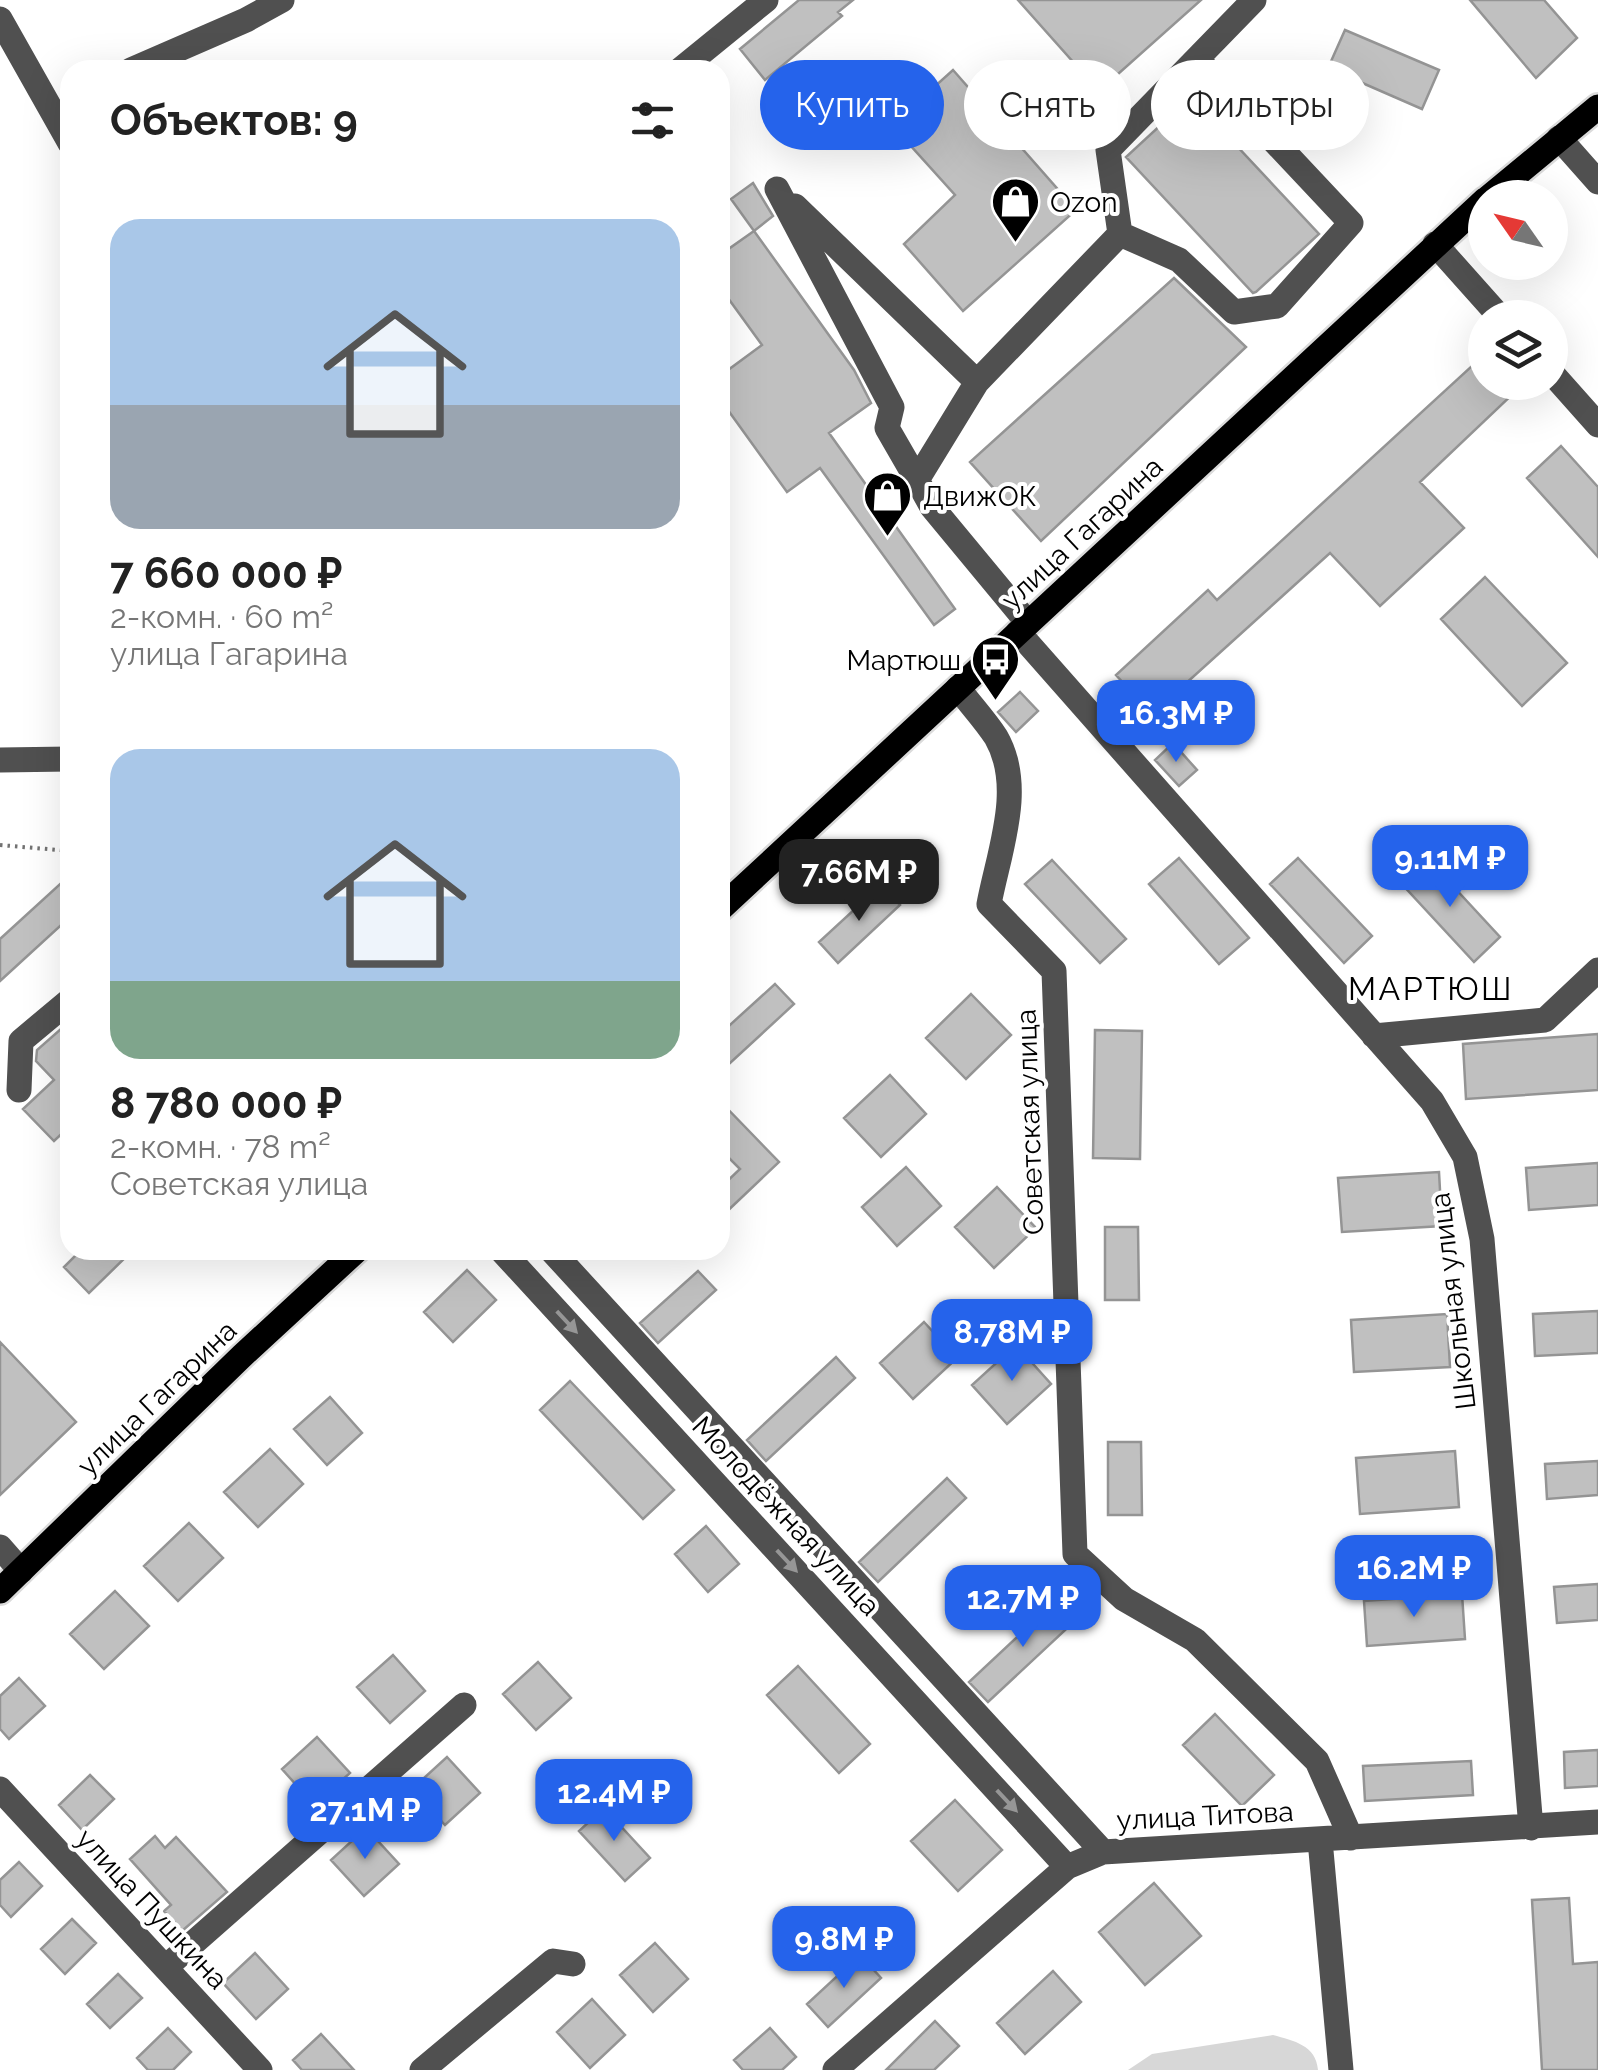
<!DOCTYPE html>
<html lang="ru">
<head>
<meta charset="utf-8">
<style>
	:root { --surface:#fff; --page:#f2f2f2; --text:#222; --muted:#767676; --accent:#2563eb }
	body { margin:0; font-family:Raleway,sans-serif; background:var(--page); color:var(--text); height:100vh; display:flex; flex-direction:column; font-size:38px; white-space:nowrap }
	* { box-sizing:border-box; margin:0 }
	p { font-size:32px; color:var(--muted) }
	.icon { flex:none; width:55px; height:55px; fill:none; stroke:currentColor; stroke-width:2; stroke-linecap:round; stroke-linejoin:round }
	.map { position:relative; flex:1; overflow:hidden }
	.side { position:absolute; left:60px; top:60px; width:670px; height:1200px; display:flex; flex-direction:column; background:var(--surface); border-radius:30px; box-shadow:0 10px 40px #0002 }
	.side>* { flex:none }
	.guide { position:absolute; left:760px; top:60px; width:688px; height:90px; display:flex; gap:20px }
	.needle { width:65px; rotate:304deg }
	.buttons { position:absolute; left:1468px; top:180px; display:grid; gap:20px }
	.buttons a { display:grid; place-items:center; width:100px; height:100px; border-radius:50%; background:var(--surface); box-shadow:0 10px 40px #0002; font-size:50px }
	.price { position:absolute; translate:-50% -85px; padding:0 22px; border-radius:20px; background:var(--accent); color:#fff; font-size:32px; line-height:65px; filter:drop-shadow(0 2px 5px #0008) }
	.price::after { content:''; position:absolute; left:50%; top:60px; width:30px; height:22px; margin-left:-15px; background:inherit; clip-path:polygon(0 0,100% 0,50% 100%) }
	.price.current { background:#222; color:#fff }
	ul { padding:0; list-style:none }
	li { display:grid; align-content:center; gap:20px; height:530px; padding:0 50px }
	li span { display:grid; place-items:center; height:310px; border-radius:30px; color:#555 }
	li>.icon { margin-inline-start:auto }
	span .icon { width:180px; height:180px; fill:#fffc; stroke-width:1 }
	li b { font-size:42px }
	h2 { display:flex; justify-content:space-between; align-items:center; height:120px; padding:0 50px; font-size:42px }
	.chip { padding:0 35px; border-radius:45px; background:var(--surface); box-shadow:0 10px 40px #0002; font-size:35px; line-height:90px }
	.chip.current { background:var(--accent); color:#fff }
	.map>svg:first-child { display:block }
</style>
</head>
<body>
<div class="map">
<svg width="1598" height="2070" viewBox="0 0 1598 2070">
	<rect width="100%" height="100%" fill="#fff"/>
	<path fill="#d7d7d7" d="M1273 2035C1294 2041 1316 2045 1318 2070H1128L1152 2054Z"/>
	<path fill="#c0c0c0" stroke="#949494" stroke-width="2.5" d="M799 0H853L838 12 842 16 765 80 740 49Z
		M1018 0H1201L1099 91Z
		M1470 0H1544L1577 38 1536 78Z
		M1345 30 1439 70 1422 109 1328 68Z
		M953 70 1076 210 963 311 904 244 955 195 892 125Z
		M1191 97 1319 234 1256 292 1253 293 1126 157Z
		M753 183 773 216 754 231 731 199Z
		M754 231 854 370 871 403 829 433 955 609 934 625 820 468 787 492 720 399V376L762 345 720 287V255Z
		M1174 278 1246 347 1041 541 970 462Z
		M1485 354V382H1508L1516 391 1420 482 1464 528 1380 606 1330 553 1152 714 1116 675 1208 590 1217 600Z
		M1561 446 1598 487V557L1527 478Z
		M1485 577 1567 663 1522 706 1441 619Z
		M1020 692 1038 711 1016 732 998 712Z
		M1173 743 1197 770 1179 786 1155 760Z
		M1179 858 1249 938 1219 964 1149 884Z
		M1298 858 1372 936 1344 963 1270 884Z
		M1427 858 1500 937 1474 962 1400 882Z
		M1052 860 1126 939 1100 963 1025 884Z
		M70 875V917L0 981V939Z
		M881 885 900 905 838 963 819 942Z
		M775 984 794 1004 729 1064 720 1054V1034Z
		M971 994 1011 1035 966 1079 926 1038Z
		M70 1021V1126L54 1141 23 1109 54 1080 36 1061 37 1050Z
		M1095 1030 1142 1031 1140 1159 1093 1158Z
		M1598 1034V1090L1466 1099 1463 1044Z
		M890 1075 926 1114 881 1157 844 1118Z
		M720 1101 779 1162 720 1218V1188L740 1169 720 1149Z
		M1598 1163V1205L1529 1210 1526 1168Z
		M906 1167 941 1206 897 1246 862 1207Z
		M1439 1172 1442 1226 1342 1232 1338 1178Z
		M997 1187 1036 1228 994 1268 955 1227Z
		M1105 1227H1138L1139 1300H1105Z
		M81 1250H133L89 1293 64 1267Z
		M467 1270 496 1300 453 1342 424 1312Z
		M698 1271 716 1290 658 1343 640 1323Z
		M1598 1311V1353L1535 1356 1533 1314Z
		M1447 1314 1450 1367 1354 1372 1351 1320Z
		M924 1322 957 1358 913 1399 880 1363Z
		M0 1342 76 1422 0 1495Z
		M1016 1345 1051 1384 1007 1424 972 1385Z
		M836 1357 855 1378 766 1461 747 1440Z
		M570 1381 674 1490 643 1519 540 1410Z
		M330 1397 362 1433 327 1465 294 1429Z
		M1108 1442H1141L1142 1515H1108Z
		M270 1449 303 1484 258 1527 224 1492Z
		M1455 1451 1459 1507 1360 1514 1356 1458Z
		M1598 1461V1495L1547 1499 1545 1464Z
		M947 1478 966 1498 878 1582 859 1562Z
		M189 1523 223 1558 178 1601 144 1566Z
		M706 1526 739 1564 708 1592 675 1554Z
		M1598 1584V1620L1557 1623 1554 1587Z
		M115 1591 149 1626 104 1669 70 1634Z
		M1462 1594 1465 1639 1367 1646 1364 1601Z
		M1058 1599 1077 1619 988 1702 969 1682Z
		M393 1655 425 1691 390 1723 357 1687Z
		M538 1662 571 1698 536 1730 503 1694Z
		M798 1666 870 1744 839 1773 767 1695Z
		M19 1678 45 1706 9 1739 0 1729V1696Z
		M1215 1714 1274 1775 1242 1806 1183 1745Z
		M317 1737 350 1773 314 1805 282 1769Z
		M1598 1750V1786L1565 1788 1564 1752Z
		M447 1757 480 1793 445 1825 412 1789Z
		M1471 1761 1473 1795 1365 1801 1363 1766Z
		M90 1775 114 1799 82 1830 59 1805Z
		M955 1800 1002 1850 958 1891 911 1841Z
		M604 1808 650 1858 625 1881 579 1831Z
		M366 1828 399 1864 364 1896 331 1860Z
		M155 1836 165 1848 176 1837 227 1892 182 1931 164 1911 171 1905 130 1859Z
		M19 1862 42 1886 11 1917 0 1905V1880Z
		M1154 1883 1201 1936 1145 1985 1099 1932Z
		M1569 1898 1573 1964 1598 1962V2070H1542L1532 1900Z
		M72 1919 96 1943 65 1974 41 1949Z
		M655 1943 688 1979 653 2012 620 1975Z
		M255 1953 288 1989 256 2019 223 1983Z
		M860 1955 881 1978 828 2027 807 2004Z
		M1053 1971 1081 2002 1025 2054 997 2023Z
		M118 1974 142 1998 110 2028 87 2004Z
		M592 1999 625 2035 590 2068 557 2032Z
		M935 2021 959 2046 934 2070H886Z
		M168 2028 191 2052 173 2070H148L137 2058Z
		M770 2028 796 2057 782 2070H743L734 2060Z
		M321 2034 354 2070H302L293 2060Z"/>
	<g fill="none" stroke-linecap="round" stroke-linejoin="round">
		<defs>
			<path id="major" d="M1488 198 1598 107
				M720 909 1485 200
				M0 1591 242 1356 357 1250"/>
		</defs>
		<use href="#major" stroke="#dbdbdb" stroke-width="30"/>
		<path stroke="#727272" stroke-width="4" stroke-dasharray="2.5 5" stroke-linecap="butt" d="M0 845 70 851"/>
		<path stroke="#505050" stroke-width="25" d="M0 19 70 143
			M131 70 246 20 282 0
			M680 70 766 0
			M1559 138 1598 182
			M777 189 892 407 887 428 917 480
			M795 206 977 382
			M1120 234 1179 260 1234 312 1277 306 1351 223 1197 59
			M1435 244 1501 318
			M1550 371 1598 425
			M1028 623 932 507 917 480 977 382 1120 234 1108 150 1254 0
			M1018 632 1432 1101 1465 1157 1482 1239 1531 1828
			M958 688C970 704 985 720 996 737 1025 787 999 851 989 904L1054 971 1075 1554 1124 1599 1195 1640 1317 1761 1351 1838
			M0 760 70 759
			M1374 1036 1545 1020 1598 970
			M19 1090 21 1041 70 1000
			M501 1250 1067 1867
			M551 1250 1103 1852
			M0 1547 21 1571
			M0 1789 260 2070
			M1320 1840 1341 2070
			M166 1967 464 1705
			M422 2070 553 1961 573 1964
			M835 2070 1067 1867 1103 1852 1598 1822"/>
		<use href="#major" stroke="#000" stroke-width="25"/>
	</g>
	<defs><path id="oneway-solid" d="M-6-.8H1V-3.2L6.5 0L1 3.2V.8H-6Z" transform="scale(2.5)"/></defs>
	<g fill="#969696">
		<use href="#oneway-solid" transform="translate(567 1322) rotate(47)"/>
		<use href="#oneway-solid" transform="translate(787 1561) rotate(47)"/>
		<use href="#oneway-solid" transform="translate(1007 1801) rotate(47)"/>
	</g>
	<defs>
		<symbol id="shop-pin" viewBox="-11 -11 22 30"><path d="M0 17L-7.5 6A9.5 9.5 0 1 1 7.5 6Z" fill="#000" stroke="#fff"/><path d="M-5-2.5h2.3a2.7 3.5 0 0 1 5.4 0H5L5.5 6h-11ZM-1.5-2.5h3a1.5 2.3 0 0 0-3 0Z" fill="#fff"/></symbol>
		<symbol id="bus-pin" viewBox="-11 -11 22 30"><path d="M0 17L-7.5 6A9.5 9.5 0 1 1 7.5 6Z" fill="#000" stroke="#fff"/><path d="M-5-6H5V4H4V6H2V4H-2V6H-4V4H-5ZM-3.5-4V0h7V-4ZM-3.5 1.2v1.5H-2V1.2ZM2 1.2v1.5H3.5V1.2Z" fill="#fff"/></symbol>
	</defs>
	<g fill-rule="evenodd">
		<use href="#shop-pin" x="988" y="174" width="55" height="75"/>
		<use href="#shop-pin" x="860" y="468" width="55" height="75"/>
		<use href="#bus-pin" x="968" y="632" width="55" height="75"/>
	</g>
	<g text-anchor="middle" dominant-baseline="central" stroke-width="8" stroke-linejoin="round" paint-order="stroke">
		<g font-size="28" fill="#000" stroke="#fff" text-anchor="start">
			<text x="1050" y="202">Ozon</text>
			<text x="923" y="496">ДвижОК</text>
			<text x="961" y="660" text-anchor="end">Мартюш</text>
		</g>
		<g font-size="28" fill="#000" stroke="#fff">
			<text transform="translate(1082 533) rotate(-43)">улица Гагарина</text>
			<text transform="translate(1030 1122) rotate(-92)">Советская улица</text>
			<text transform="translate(1453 1301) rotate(-97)">Школьная улица</text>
			<text transform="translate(157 1398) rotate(-44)">улица Гагарина</text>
			<text transform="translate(786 1516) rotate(47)">Молодёжная улица</text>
			<text transform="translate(1205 1816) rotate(-3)">улица Титова</text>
			<text transform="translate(152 1909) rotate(47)">улица Пушкина</text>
		</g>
		<g font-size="32" letter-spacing="2.5" fill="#000" stroke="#fff">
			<text x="1431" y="988">МАРТЮШ</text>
		</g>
	</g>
</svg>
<div class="buttons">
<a><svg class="needle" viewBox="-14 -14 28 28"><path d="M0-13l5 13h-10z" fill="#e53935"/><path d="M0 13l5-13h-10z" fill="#767676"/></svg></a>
<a><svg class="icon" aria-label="layers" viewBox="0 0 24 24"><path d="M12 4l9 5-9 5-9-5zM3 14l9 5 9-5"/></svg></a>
</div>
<b class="price" style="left:1176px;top:765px">16.3M ₽</b>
<b class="price" style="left:1450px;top:910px">9.11M ₽</b>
<b class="price current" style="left:859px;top:924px">7.66M ₽</b>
<b class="price" style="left:1012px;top:1384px">8.78M ₽</b>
<b class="price" style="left:1414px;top:1620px">16.2M ₽</b>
<b class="price" style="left:1023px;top:1650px">12.7M ₽</b>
<b class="price" style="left:614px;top:1844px">12.4M ₽</b>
<b class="price" style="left:365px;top:1862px">27.1M ₽</b>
<b class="price" style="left:844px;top:1991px">9.8M ₽</b>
<div class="guide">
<a class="chip current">Купить</a>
<a class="chip">Снять</a>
<a class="chip">Фильтры</a>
</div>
<section class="side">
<h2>Объектов: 9<svg class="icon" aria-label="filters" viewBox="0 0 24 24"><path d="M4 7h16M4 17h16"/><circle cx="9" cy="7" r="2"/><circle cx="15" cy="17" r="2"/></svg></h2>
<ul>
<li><span style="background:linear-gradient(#a9c7e8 60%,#9aa5b1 0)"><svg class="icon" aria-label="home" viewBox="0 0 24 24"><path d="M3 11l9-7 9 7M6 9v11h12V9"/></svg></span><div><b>7 660 000 ₽</b><p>2-комн. · 60 m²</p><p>улица Гагарина</p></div></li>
<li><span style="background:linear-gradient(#a9c7e8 75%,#7fa58c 0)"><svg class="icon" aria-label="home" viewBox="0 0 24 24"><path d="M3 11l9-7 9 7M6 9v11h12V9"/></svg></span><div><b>8 780 000 ₽</b><p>2-комн. · 78 m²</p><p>Советская улица</p></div></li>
</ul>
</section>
</div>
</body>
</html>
